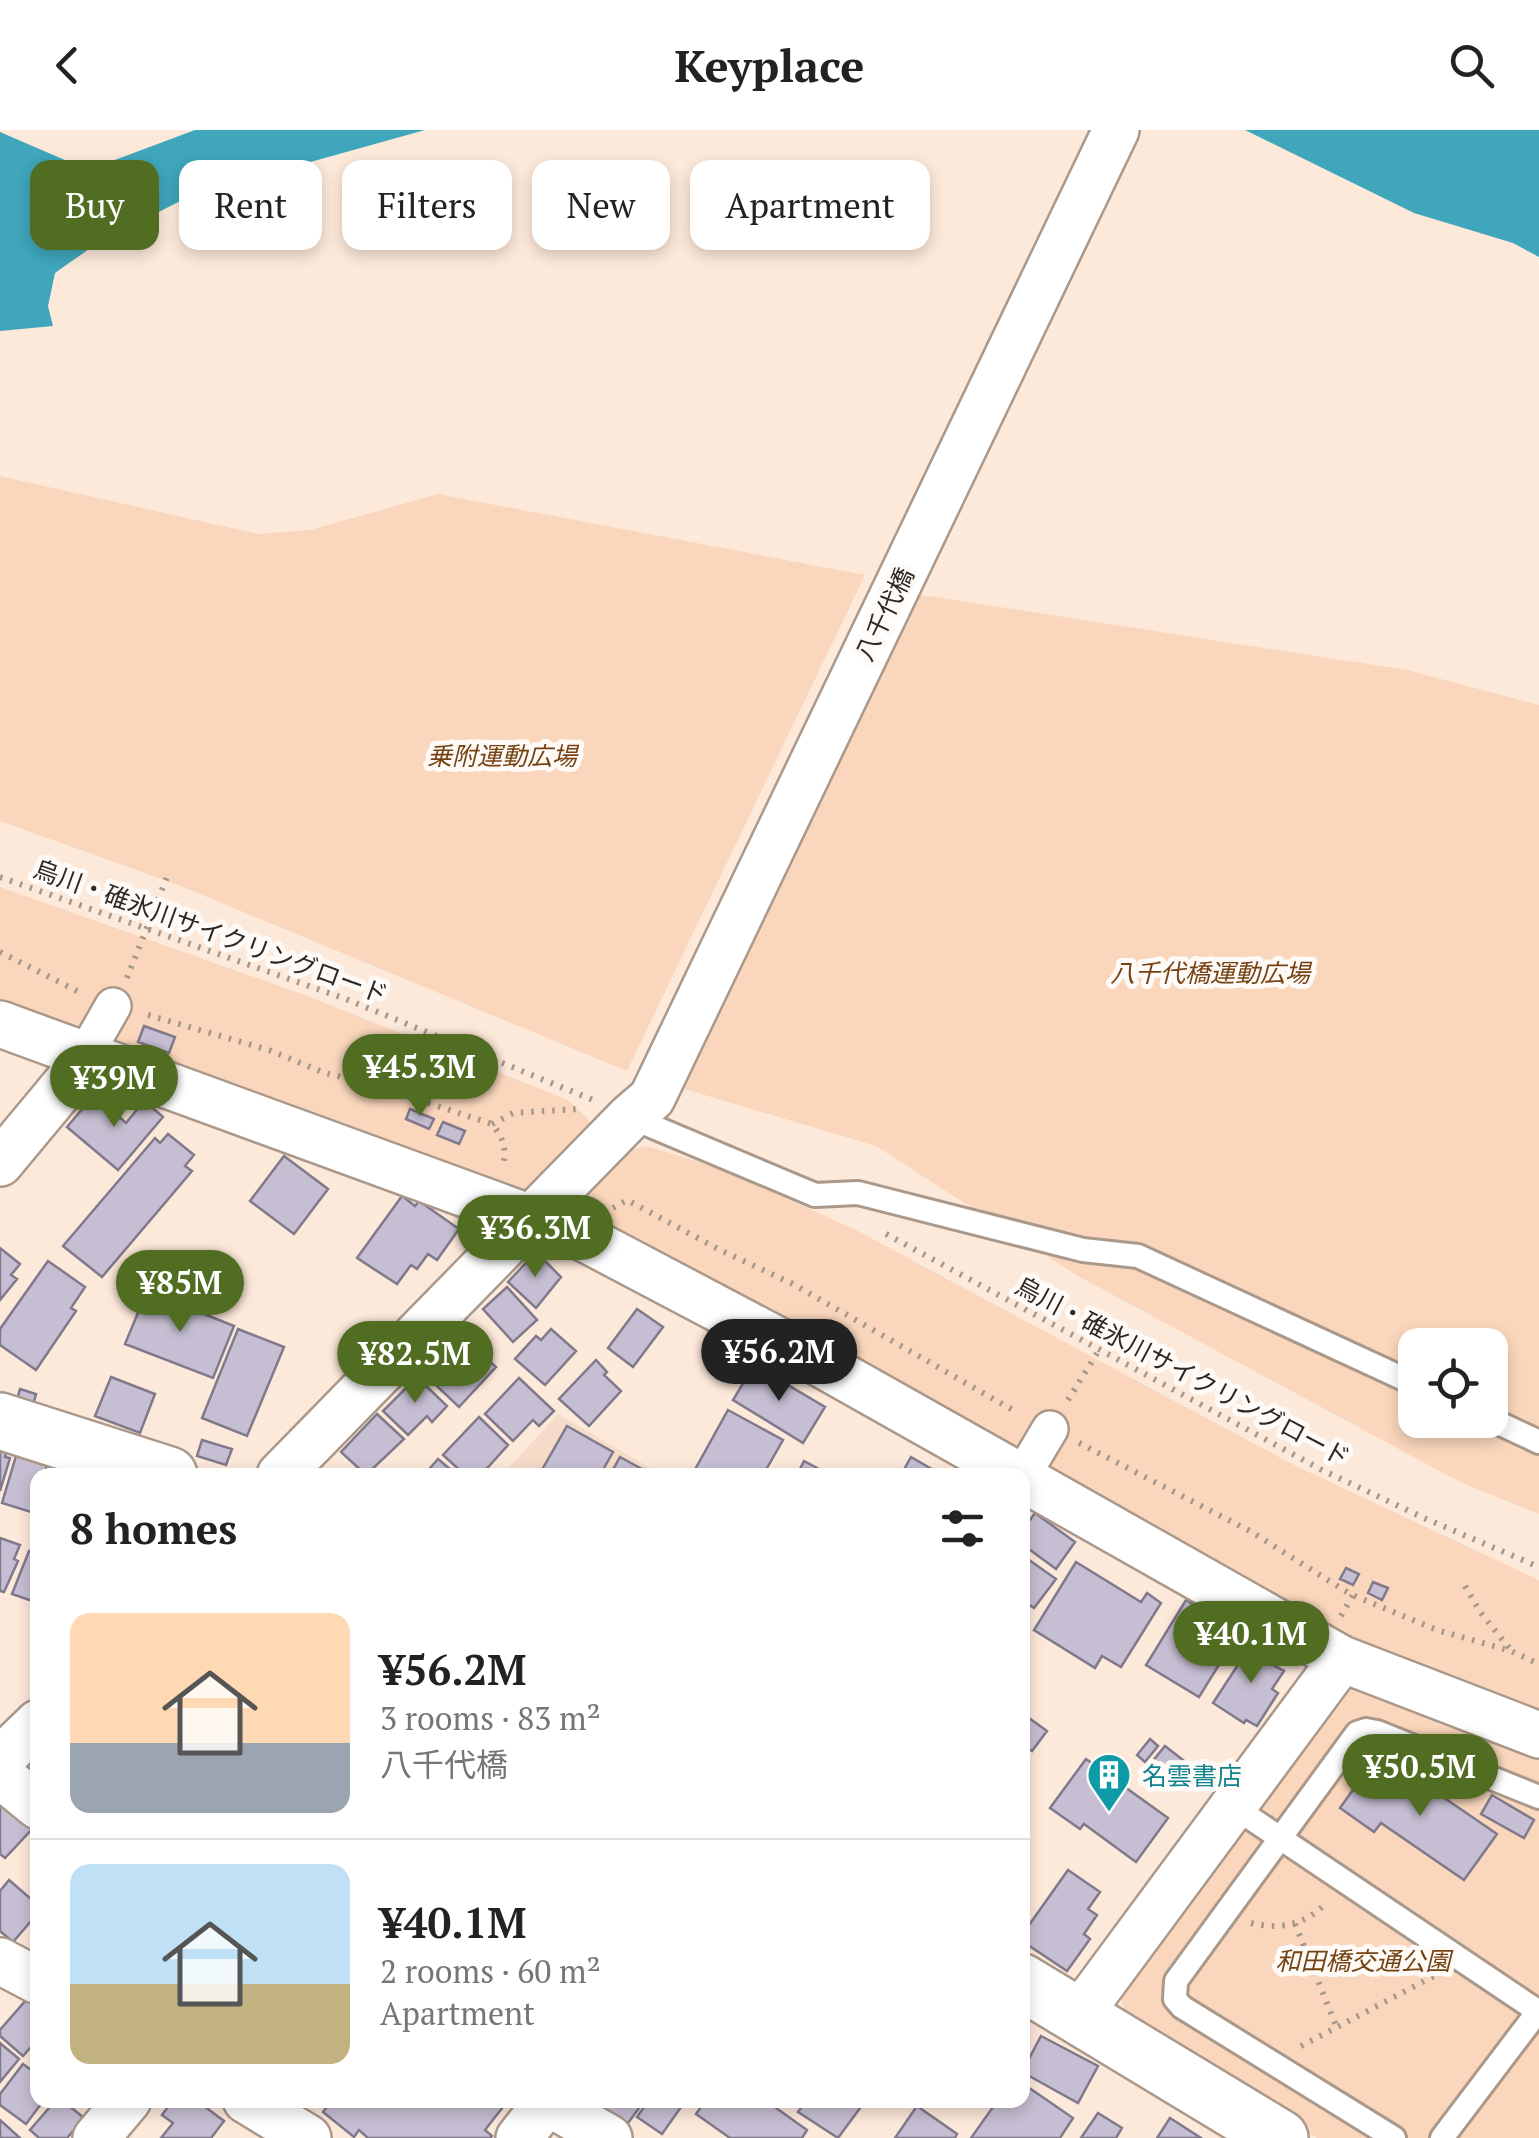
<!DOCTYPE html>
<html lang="en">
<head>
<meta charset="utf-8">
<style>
	:root { --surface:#fff; --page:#f6f6f6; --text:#222; --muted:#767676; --line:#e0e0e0; --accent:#516d21 }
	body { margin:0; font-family:"PT Serif","Noto Sans JP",serif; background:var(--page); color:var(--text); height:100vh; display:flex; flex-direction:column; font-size:38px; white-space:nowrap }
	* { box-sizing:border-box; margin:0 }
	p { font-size:32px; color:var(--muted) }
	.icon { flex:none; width:55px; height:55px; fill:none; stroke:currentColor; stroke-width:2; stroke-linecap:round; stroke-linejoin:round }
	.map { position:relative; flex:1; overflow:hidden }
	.drawer { position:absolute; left:30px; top:1338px; width:1000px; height:640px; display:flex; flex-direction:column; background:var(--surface); border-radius:20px; box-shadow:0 5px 15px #0003 }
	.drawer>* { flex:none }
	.banner { position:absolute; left:30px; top:30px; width:1000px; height:90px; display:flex; gap:20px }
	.fabs { position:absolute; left:1398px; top:1198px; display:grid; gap:20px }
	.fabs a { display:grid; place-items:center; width:110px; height:110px; border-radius:20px; background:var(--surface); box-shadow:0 5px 15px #0003; font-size:50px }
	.price { position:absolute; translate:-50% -85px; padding:0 22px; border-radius:35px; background:var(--accent); color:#fff; font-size:32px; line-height:65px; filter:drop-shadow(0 2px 5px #0008) }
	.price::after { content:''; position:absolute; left:50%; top:60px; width:30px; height:22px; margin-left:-15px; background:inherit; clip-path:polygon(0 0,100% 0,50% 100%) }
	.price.selected { background:#222; color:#fff }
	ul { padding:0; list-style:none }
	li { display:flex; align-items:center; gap:30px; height:250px; padding:0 40px }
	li+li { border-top:2px solid var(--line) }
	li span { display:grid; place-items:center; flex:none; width:280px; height:200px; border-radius:20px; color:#555 }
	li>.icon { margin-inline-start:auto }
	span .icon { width:120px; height:120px; fill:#fffc; stroke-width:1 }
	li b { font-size:42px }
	h2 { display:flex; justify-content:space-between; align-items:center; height:120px; padding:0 40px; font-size:42px }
	.chip { padding:0 35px; border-radius:20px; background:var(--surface); box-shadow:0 5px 15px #0003; font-size:35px; line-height:90px }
	.chip.selected { background:var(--accent); color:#fff }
	header { display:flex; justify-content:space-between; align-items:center; height:130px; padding:0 40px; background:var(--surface); font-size:45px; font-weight:800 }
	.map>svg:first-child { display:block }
</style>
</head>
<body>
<header><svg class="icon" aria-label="back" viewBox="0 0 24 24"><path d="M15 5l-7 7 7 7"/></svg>Keyplace<svg class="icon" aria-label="search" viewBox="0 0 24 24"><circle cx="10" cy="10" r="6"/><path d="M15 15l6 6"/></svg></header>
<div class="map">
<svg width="1539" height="2008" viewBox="0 0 1539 2008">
	<rect width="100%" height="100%" fill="#fde9da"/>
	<path fill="#f5dbc8" d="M558 1284 662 1345H502Z"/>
	<path fill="#fad7bc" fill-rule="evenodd" d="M0 346 258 404 310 400 438 364 865 445 627 941 178 755 0 691Z
		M909 463 1407 540 1539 575V1384L1460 1352 1078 1146 876 1016 678 957ZM1415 1215H1490V1290H1415Z
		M0 757 302 864 568 970 589 990 594 1001 522 1066 0 877Z
		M647 1016 719 1038 854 1099 1294 1335 1539 1450V1583L1334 1502 581 1082 572 1073 623 1021Z
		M1353 1557 1539 1627V2008H1317L1126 1888 1120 1864 1343 1560Z"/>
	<path fill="#3fa6bb" d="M195 0H425L192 65 96 114 55 143 48 176 53 196 0 201V2L88 40Z
		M1245 0H1539V127L1513 113 1414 83Z"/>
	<path fill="#c6bfd3" stroke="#80798c" stroke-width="2.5" d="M144 896 175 907 169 923 138 912Z
		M94 965 126 993 139 977 135 974 141 968 163 987 118 1040 67 997Z
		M410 979 434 989 429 999 406 989Z
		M443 992 465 1001 459 1014 437 1005Z
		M168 1004 194 1025 185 1036 192 1041 102 1147 63 1116 155 1008 160 1013Z
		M284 1026 328 1059 294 1104 250 1071Z
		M402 1066 415 1076 419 1071 459 1099 437 1130 428 1124 417 1139 411 1135 397 1154 357 1128Z
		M0 1118 20 1134 11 1145 17 1149 0 1170Z
		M536 1122 561 1147 536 1178 508 1152Z
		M48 1131 85 1157 71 1178 76 1181 36 1240 0 1215V1199Z
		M507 1157 537 1190 513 1212 483 1179Z
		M147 1161 234 1196 213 1248 125 1214Z
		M637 1179 663 1197 633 1237 608 1218Z
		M238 1199 284 1217 247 1306 202 1288Z
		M551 1199 576 1221 545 1255 515 1229 536 1206 541 1210Z
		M460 1204 496 1237 459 1277 423 1243Z
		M596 1230 607 1242 604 1245 621 1261 589 1296 559 1269Z
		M754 1235 825 1277 803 1313 733 1270Z
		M111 1247 155 1264 140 1303 95 1286Z
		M417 1247 447 1276 432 1292 427 1286 408 1305 383 1281Z
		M519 1248 554 1281 539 1296 533 1290 513 1311 485 1284Z
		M20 1259 36 1264 33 1275 17 1270Z
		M728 1280 783 1310 763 1345H692Z
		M377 1284 404 1309 366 1345 341 1322Z
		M479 1287 508 1315 481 1345H465L443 1325Z
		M567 1296 613 1322 600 1345H539Z
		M202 1310 232 1319 226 1335 197 1326Z
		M0 1319 7 1321 5 1327 10 1328 0 1361Z
		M16 1326 47 1335 44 1345H38V1375L34 1374 31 1382 2 1373Z
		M620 1327 653 1345H610Z
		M911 1327 942 1345H901Z
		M438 1329 457 1345H424Z
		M804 1331 817 1338 813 1345H797Z
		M1035 1383 1075 1412 1056 1439 1022 1414V1401Z
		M0 1408 20 1415 14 1429 18 1431 4 1462 0 1461Z
		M29 1421 38 1424V1473L12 1464Z
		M1022 1425 1056 1449 1034 1478 1022 1470Z
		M1076 1432 1141 1472 1147 1463 1161 1473 1121 1537 1102 1526 1095 1538 1034 1500Z
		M1346 1438 1359 1444 1353 1455 1340 1449Z
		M1373 1452 1388 1458 1382 1470 1368 1463Z
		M1186 1470 1230 1497 1213 1525 1222 1530 1199 1567 1146 1535Z
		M1253 1512 1280 1529 1275 1536 1284 1541 1272 1559 1278 1563 1257 1596 1246 1590 1244 1593 1213 1573Z
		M1022 1583 1047 1601 1032 1621 1022 1614Z
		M1150 1609 1158 1616 1145 1632 1137 1625Z
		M1165 1616 1188 1634 1171 1656 1147 1638Z
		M1086 1629 1168 1688 1136 1732 1084 1694 1080 1699 1050 1678Z
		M1372 1633 1398 1650 1405 1641 1497 1704 1464 1750 1381 1693 1374 1702 1340 1678Z
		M1492 1665 1534 1690 1524 1708 1481 1684Z
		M0 1668 34 1697 5 1728 0 1724Z
		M1068 1740 1100 1762 1088 1779 1097 1785 1084 1804 1090 1809 1067 1841 1022 1811V1805Z
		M9 1750 38 1775V1783L13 1812 0 1801V1761Z
		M27 1869 38 1878V1909L23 1926 0 1906V1900Z
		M1041 1906 1098 1936 1078 1973 1022 1942Z
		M0 1913 19 1929 0 1952Z
		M23 1934 38 1945V1970H44L26 1994 0 1975V1964Z
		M1022 1953 1073 1988 1060 2008H971L998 1970H1022Z
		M56 1970H62L84 1988 67 2008H39L30 2000Z
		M173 1970H196L224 1991 211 2008H161L173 1993 162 1985Z
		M332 1970H494L503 1977 485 2000 492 2006 490 2008H368L359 2000 354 2007 323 1982Z
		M587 1970H642V1974L625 1997Z
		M649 1970H686L662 2004 637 1987Z
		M706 1970H765L807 2000 802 2008H730L696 1984Z
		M807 1970H866L838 2008 798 1982Z
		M917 1976 957 2004 955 2008H895Z
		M1098 1983 1122 1998 1116 2008H1081Z
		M1170 1988 1201 2008H1157Z
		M0 1990 20 2008H0Z"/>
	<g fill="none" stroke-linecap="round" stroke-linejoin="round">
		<defs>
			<path id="service" d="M630 987 815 1065 858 1063 1083 1120 1138 1126 1415 1254
				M1490 1289 1539 1312
				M1234 1677 1539 1882
				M1394 2008 1182 1877 1175 1869 1176 1851 1357 1603 1366 1600 1377 1602 1539 1667
				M1442 2008 1539 1880"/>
			<path id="pedestrian" d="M85 925 113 876
				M1022 1346 1050 1299"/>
			<path id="minor" d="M0 894 531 1088 561 1096 798 1221 1018 1345
				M0 1033 89 926
				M280 1345 630 987 652 968 1116 0
				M1022 1348 1342 1529 1539 1605
				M0 1630 38 1593
				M0 1645 38 1676
				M0 1831 38 1851
				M1078 1886 1342 1529
				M246 1970 308 2008
				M547 1972 609 2008
				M96 2008 128 1970
				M519 2008 549 1970"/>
			<path id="tertiary" d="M0 1291 169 1345
				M1022 1852 1280 2008"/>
		</defs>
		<use href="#service" stroke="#aa988a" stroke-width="28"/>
		<use href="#pedestrian" stroke="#aa988a" stroke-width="40"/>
		<use href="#minor" stroke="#aa988a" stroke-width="50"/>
		<use href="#tertiary" stroke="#aa988a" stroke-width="60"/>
		<path stroke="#a6978c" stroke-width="6" stroke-dasharray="2.5 8" stroke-linecap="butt" d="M0 747 346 869 593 970
			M0 822 83 864
			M127 848 169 742
			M148 885 269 920 325 943 367 953 492 994C503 1008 507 1018 503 1035
			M492 994 513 983 579 979
			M613 1078 627 1070 720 1120 793 1154 1018 1283
			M886 1104 1320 1339 1424 1388 1539 1437
			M1068 1270 1099 1220
			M1079 1313 1250 1401 1350 1464 1437 1500 1511 1521 1539 1534
			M1465 1456 1480 1482 1511 1520
			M1341 1486 1353 1465
			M1251 1793C1280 1800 1305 1795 1326 1773
			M1295 1794 1337 1898
			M1301 1916 1436 1845"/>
		<use href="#service" stroke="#fff" stroke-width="22"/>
		<use href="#pedestrian" stroke="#fff" stroke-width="35"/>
		<use href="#minor" stroke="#fff" stroke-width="45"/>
		<use href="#tertiary" stroke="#fff" stroke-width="55"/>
	</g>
	<defs>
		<symbol id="building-pin" viewBox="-11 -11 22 30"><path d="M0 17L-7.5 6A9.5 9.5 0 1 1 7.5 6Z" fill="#0f9aa8" stroke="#fefaf7"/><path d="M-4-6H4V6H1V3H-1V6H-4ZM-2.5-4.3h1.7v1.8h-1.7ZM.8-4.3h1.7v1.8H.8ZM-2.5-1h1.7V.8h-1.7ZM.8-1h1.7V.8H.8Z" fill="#fff"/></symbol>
	</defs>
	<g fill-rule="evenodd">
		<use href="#building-pin" x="1084" y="1620" width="50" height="68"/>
	</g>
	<g text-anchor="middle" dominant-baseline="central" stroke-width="10" stroke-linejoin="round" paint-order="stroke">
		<g font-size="25" fill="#2f2822" stroke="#fefaf7">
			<text transform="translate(884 484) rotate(-64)">八千代橋</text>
			<text transform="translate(211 801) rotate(20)">烏川・碓氷川サイクリングロード</text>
			<text transform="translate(1183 1241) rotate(28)">烏川・碓氷川サイクリングロード</text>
		</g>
		<g font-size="25" font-style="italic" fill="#754313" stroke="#fefaf7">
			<text x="502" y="625">乗附運動広場</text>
			<text x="1210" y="842">八千代橋運動広場</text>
			<text x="1363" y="1830">和田橋交通公園</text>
		</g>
		<g font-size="25" fill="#0d838f" stroke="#fefaf7" text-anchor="start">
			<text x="1142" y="1645">名雲書店</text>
		</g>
	</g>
</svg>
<div class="fabs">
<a><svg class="icon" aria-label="locate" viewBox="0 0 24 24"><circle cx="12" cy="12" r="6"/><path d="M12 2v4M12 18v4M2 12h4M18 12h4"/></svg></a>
</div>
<b class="price" style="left:420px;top:989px">¥45.3M</b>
<b class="price" style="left:114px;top:1000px">¥39M</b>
<b class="price" style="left:535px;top:1150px">¥36.3M</b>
<b class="price" style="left:180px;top:1205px">¥85M</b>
<b class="price selected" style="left:779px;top:1274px">¥56.2M</b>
<b class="price" style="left:415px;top:1276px">¥82.5M</b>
<b class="price" style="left:1251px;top:1556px">¥40.1M</b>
<b class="price" style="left:1420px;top:1689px">¥50.5M</b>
<div class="banner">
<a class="chip selected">Buy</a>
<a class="chip">Rent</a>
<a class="chip">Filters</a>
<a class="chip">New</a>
<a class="chip">Apartment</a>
</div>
<section class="drawer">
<h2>8 homes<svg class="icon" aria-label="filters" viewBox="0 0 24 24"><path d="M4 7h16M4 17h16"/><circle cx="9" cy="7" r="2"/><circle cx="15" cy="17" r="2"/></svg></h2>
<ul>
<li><span style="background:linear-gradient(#ffd9b3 65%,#9aa5b1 0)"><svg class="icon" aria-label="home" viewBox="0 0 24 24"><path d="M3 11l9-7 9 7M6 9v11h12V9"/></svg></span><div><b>¥56.2M</b><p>3 rooms · 83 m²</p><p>八千代橋</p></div></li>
<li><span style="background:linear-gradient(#bfe0f5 60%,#c2b280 0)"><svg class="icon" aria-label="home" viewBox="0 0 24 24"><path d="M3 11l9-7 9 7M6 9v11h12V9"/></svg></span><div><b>¥40.1M</b><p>2 rooms · 60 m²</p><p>Apartment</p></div></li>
</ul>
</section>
</div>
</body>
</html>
